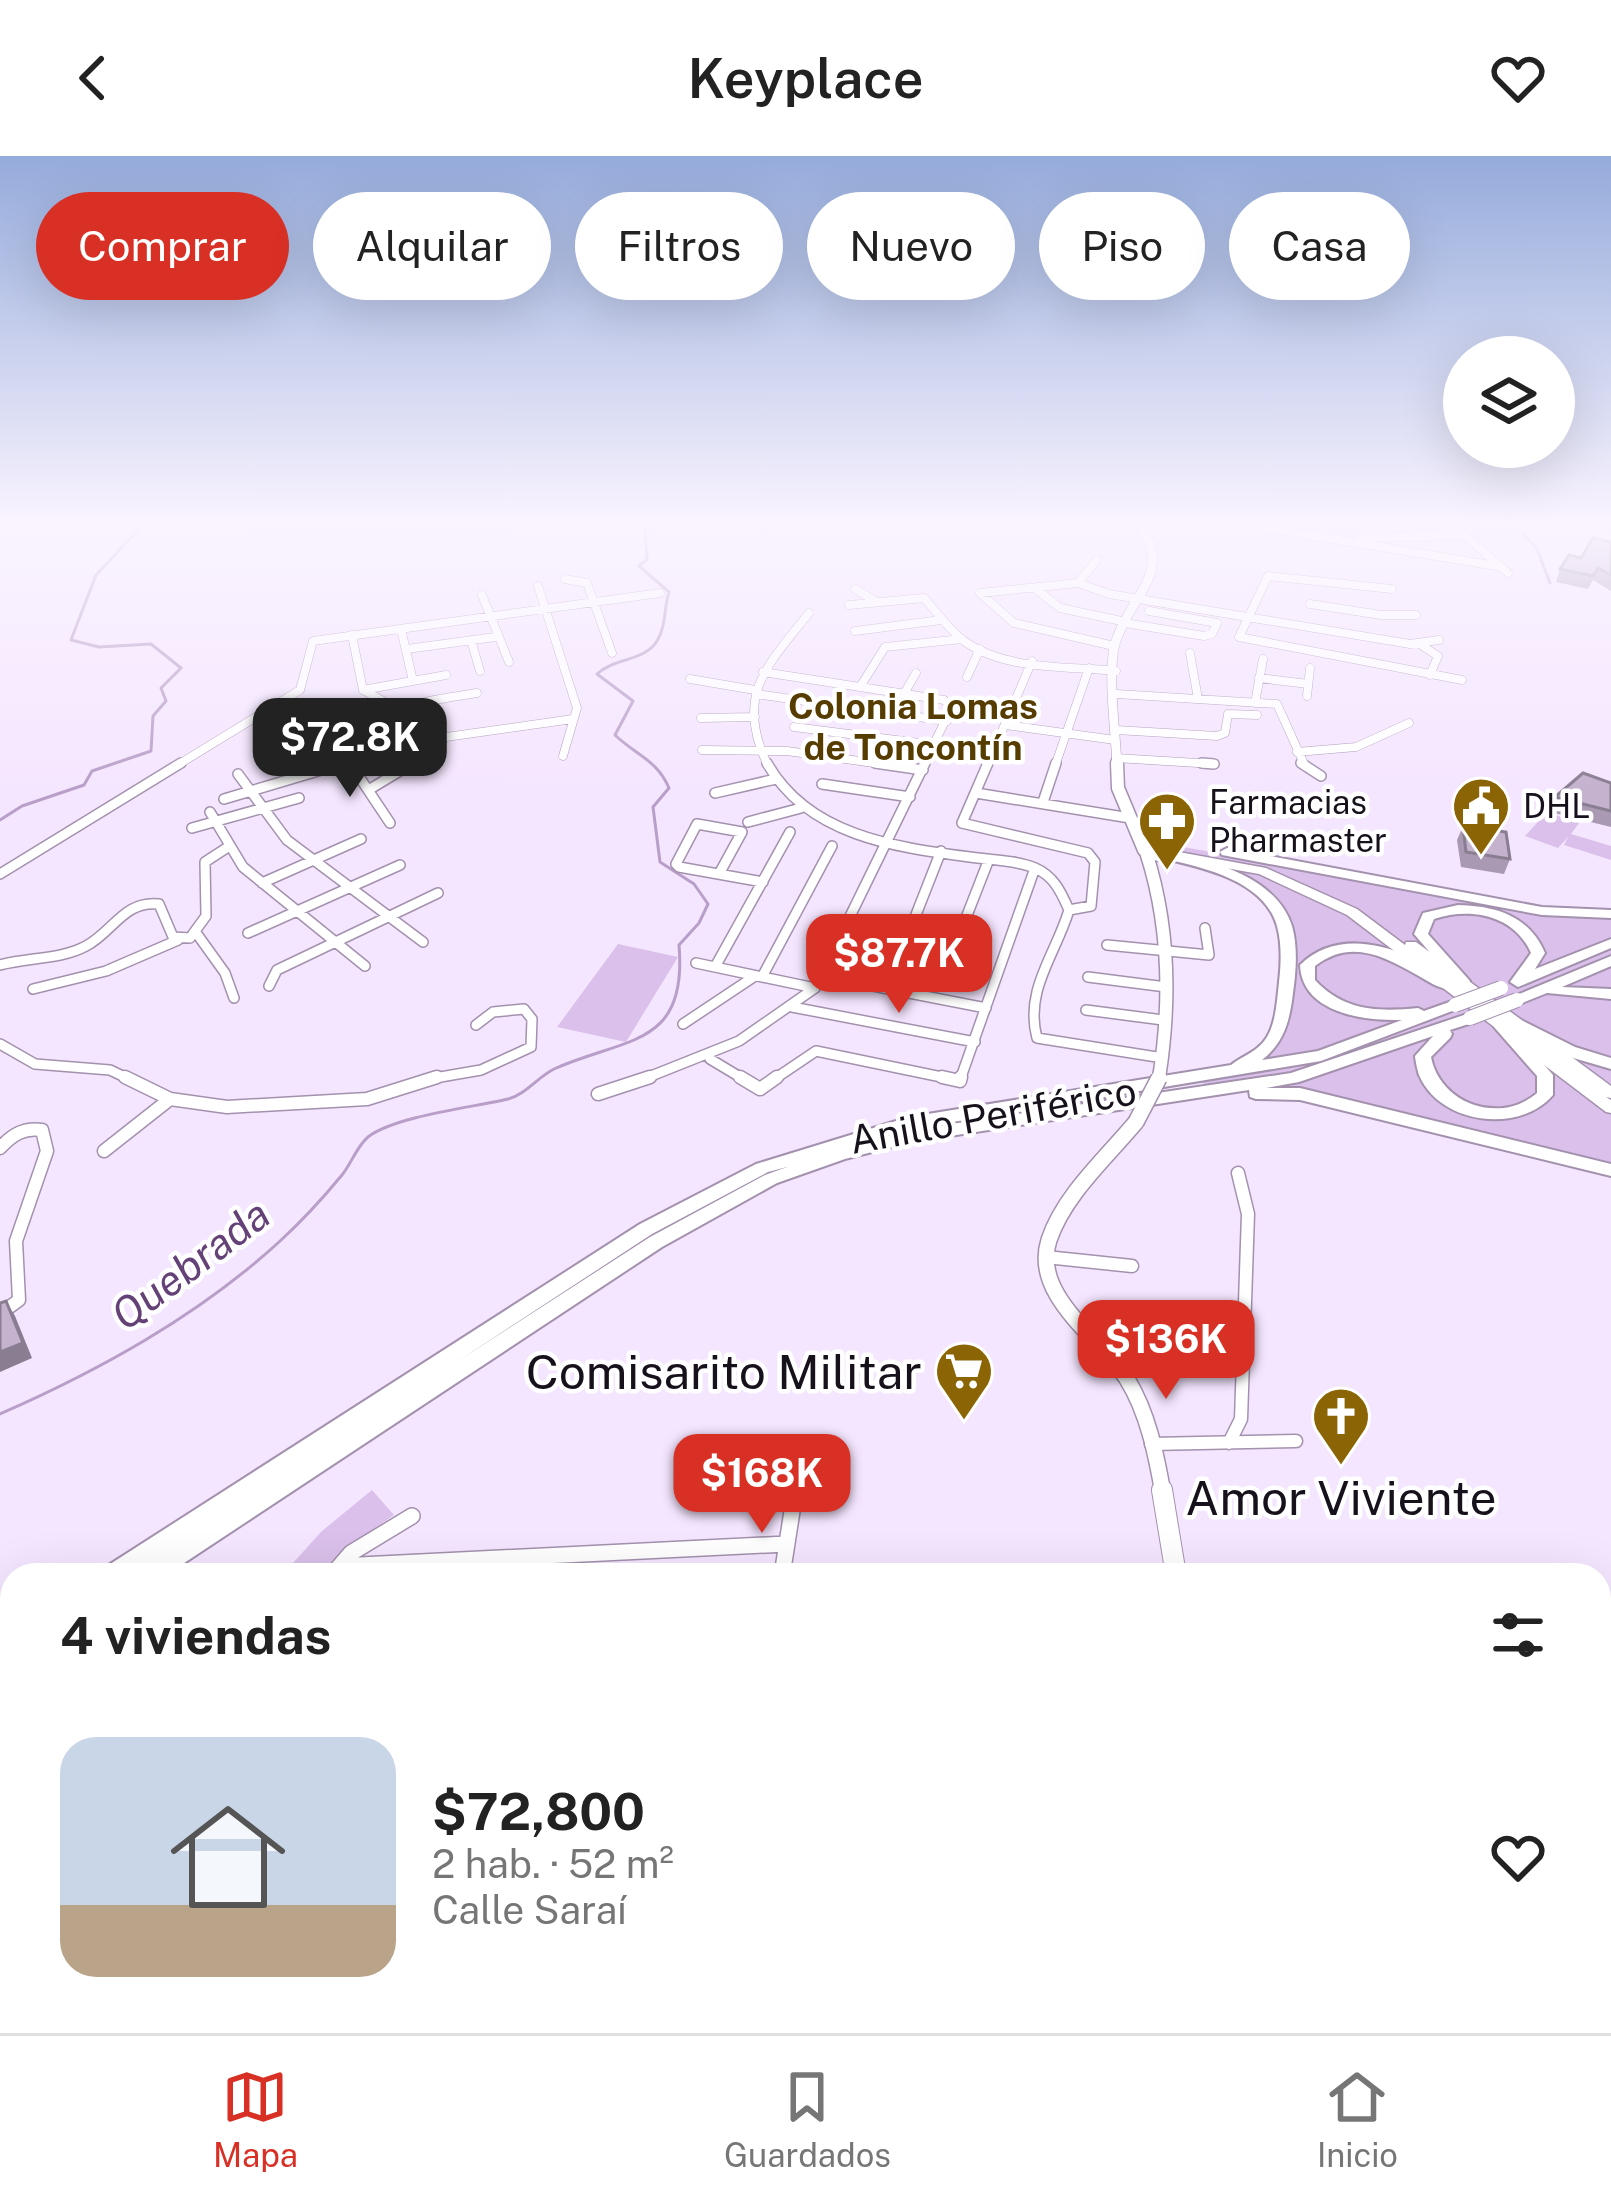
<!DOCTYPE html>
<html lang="es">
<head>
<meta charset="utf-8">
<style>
	:root { --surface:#fff; --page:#f2f2f2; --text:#222; --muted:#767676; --line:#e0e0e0; --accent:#d93025 }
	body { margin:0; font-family:"Public Sans",sans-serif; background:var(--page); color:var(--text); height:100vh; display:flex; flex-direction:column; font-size:45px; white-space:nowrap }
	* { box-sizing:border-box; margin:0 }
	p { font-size:39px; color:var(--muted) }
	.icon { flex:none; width:66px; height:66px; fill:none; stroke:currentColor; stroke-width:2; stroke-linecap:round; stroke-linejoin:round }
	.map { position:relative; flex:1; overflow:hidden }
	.panel { position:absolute; left:0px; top:1407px; width:1611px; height:471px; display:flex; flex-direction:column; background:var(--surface); border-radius:36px 36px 0 0; box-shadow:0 12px 48px #0002 }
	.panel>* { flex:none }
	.top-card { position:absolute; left:36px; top:36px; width:1539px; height:108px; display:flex; gap:24px }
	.tools { position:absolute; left:1443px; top:180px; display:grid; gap:24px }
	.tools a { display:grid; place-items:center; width:132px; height:132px; border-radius:50%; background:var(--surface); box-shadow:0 12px 48px #0002; font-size:60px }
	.price { position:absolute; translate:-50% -102px; padding:0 27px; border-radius:24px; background:var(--accent); color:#fff; font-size:39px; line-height:78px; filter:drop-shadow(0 3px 6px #0008) }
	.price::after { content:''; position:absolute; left:50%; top:72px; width:36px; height:27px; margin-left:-18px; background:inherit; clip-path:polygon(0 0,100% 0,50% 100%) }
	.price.on { background:#222; color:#fff }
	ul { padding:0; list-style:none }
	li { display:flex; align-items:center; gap:36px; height:300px; padding:0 60px }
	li+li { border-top:3px solid var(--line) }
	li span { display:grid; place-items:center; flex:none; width:336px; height:240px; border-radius:36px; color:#555 }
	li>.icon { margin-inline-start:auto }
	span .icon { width:144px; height:144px; fill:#fffc; stroke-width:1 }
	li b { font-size:51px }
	h2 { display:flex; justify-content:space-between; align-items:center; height:144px; padding:0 60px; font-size:51px }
	.tag { padding:0 42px; border-radius:54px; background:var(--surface); box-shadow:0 12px 48px #0002; font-size:42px; line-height:108px }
	.tag.on { background:var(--accent); color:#fff }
	header { display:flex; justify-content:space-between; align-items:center; height:156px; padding:0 60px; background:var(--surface); font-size:54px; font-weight:600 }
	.tabs { display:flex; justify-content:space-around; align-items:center; height:168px; border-top:3px solid var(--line); background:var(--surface); font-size:33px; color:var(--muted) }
	.tabs a { display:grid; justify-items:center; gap:6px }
	.tabs .on { color:var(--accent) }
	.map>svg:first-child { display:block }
</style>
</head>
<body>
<header><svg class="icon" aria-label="back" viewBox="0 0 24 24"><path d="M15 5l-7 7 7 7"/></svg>Keyplace<svg class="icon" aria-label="heart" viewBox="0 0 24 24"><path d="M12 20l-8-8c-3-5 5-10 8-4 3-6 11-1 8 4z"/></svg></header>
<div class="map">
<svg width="1611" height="1877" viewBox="0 0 1611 1877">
	<rect width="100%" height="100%" fill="#f5e6ff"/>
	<path fill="#dac0ea" d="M1547 656 1579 667 1571 678 1611 690V704L1564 689 1568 681 1558 692 1525 680Z
		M1166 688 1542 754 1611 758V1014L1301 938 1225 935 1194 924 1247 907 1274 883 1288 792 1272 749 1234 720 1168 698Z
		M618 788 678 801 626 886 557 871Z
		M372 1334 394 1359 350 1390 325 1419H282L322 1375Z"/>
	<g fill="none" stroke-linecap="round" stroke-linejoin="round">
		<path stroke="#b89ec8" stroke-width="3" d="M1523 377 1537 393 1550 427
			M0 664 22 650 84 629 92 615 151 595 153 560 166 545 161 532 181 512 151 488 99 491 71 484 96 419 139 373
			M0 1258C100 1214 198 1160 279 1086 301 1066 323 1042 342 1019 351 1008 357 990 368 981 395 960 475 951 508 943 526 938 538 921 554 913 625 881 688 892 679 789L699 767 708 748 694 728 660 706 653 651 669 632C657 604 637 600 615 579L633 545 597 518C614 502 645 505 657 485 666 471 664 451 669 436L639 410 647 403 645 375 651 370"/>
		<defs>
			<path id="minor-far3" d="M1255 370 1502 411
				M1454 370 1508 417
				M1360 382 1465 379
				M1097 404 1078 427 980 437 1014 467 1114 490
				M565 423 587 427 612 497
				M1078 427 1109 438 1410 488 1439 484
				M538 430 577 552 563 600
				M855 433 877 446
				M1036 433 1060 452 1126 466
				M1392 433 1268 420 1239 481 1462 524
				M482 439 509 506
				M1310 448 1381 459H1416
				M849 449 924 442C937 456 948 473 964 485 1006 515 1067 510 1116 515
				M1125 467 1204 480 1212 478 1217 467 1149 455
				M401 473 413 525
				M855 475 941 464
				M352 479 363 534 394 551
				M471 484 480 515
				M1421 489 1438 500 1430 519
				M407 493 495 481
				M1190 497 1198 543
				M763 516 944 544 952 551 923 610
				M967 521 980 493
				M1259 522 1308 528
				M690 523 755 534
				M860 531 885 491 962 483
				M363 534 446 519
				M905 536 916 517
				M756 538 947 565
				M1117 538 1277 548 1305 610
				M1307 540 1310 512
				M1255 547 1263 503
				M701 562 755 561
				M1006 569 1115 584
				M794 571 935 589
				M1116 574 1217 580 1225 577 1228 558 1257 559
				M702 594 787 595 896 610
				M343 596 352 610
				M1297 596 1356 591 1409 567
				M1116 602 1214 608
				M176 610 300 534 313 485 660 437
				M324 610C338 600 346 586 359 576 398 546 429 545 477 537
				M410 610 446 581 573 563
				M768 610C734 539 767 510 809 457
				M987 610 1032 505
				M1055 610 1089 512"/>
			<path id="minor-far2" d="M350 607 390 667
				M767 607C808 680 895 691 970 701 990 704 1016 704 1035 712 1054 720 1061 736 1069 754
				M875 607 923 614
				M988 607 962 667 1088 697 1095 706 1091 750 1069 754
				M1202 607 1214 608
				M1301 607 1321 620
				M238 618 287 684 423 786
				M822 628 910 641
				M370 633 413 607
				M715 637 776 623
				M976 637 1130 662
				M224 643 318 615 328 607
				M1043 646 1056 607
				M210 656 243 711 365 810
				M748 666 801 652
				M192 672 299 642
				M0 718 181 607
				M719 718 742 676 697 668 676 708 679 711 763 726
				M262 727 361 683
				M1069 754C1056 798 1024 834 1037 882L1163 902
				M248 777 400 709
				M197 778 225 817 234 842
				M1107 789 1209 799 1205 772
				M836 791 948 808 989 703
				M899 802 941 695
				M696 807 815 832
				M0 809C28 801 60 804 86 790 113 776 124 744 159 748L173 781 190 782 206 760 205 706 228 691
				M715 811 790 676
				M822 820 986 852
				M762 821 832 690
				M1088 821 1166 831
				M269 830 277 814 438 737
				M33 833 106 815 178 784
				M792 851 975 886
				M1086 854 1163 864
				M683 868 755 820
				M0 888 35 908 110 914 131 924
				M710 903 745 924
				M423 924 481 914 531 891 532 863 524 853 493 856 476 869
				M641 924 739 885 815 832 925 607
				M773 924 816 895 956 924
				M960 924 1035 712"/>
			<path id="minor-far1" d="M125 921 170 943 227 951 367 943 437 921
				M740 921 760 933 777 921
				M942 921 960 925 961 921
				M598 938 650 921
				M0 992C12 979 24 971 42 974L47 995 16 1085 19 1144 0 1158
				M104 995 170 943
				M1046 1101 1132 1110
				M1229 1287 1241 1263 1248 1058 1238 1017
				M1151 1288 1296 1285"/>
			<path id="minor" d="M340 1410 786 1388
				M332 1419 351 1397 412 1360
				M782 1419 793 1349
				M1599 1831 1611 1875
				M74 1877 77 1866
				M243 1877 245 1866
				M396 1877 406 1866
				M613 1877 622 1866
				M903 1877 929 1871 975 1877"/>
			<path id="secondary-far3" d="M1117 610C1116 578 1107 518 1115 488 1128 442 1174 417 1141 370"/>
			<path id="secondary-far2" d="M1117 607 1118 632 1144 694 1159 699 1170 695 1159 685 1144 689
				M1146 696C1170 770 1171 846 1159 922"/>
			<path id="secondary-far1" d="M1136 966C1106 1002 1064 1039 1049 1084 1031 1140 1101 1182 1127 1223 1148 1257 1156 1298 1163 1337"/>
			<path id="secondary" d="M1162 1334 1176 1419
				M1262 1866 1264 1877"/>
			<path id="primary" d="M1168 694 1266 712 1357 753 1405 789 1406 786H1416L1611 930V942L1606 941 1611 944V957L1606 956 1347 759 1259 718 1164 701V695Z"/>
			<path id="trunk" d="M1227 692 1542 751 1611 754V762L1542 759 1222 699 1220 696Z
				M1166 695C1210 704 1276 720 1292 770 1298 791 1296 816 1293 837 1290 864 1284 887 1262 904L1318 895 1402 864C1363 865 1302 857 1300 809 1343 766 1415 795 1456 830L1453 833C1439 834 1430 826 1417 819 1382 799 1350 783 1315 810V824C1344 855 1378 856 1418 852L1424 855 1455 844 1463 849 1460 852 1321 905 910 973 880 982 911 974 1291 917 1470 857 1475 858 1478 862 1475 866 1450 874 1452 878 1450 882 1431 901C1440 948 1500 969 1537 937V920L1494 871 1496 867H1508L1553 919V939C1520 978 1440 969 1419 919 1418 917 1415 903 1415 900L1433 880 1299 926 1266 932H1300L1611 1008V1020L1300 944 1256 943 1250 941 1249 934 911 986 845 1003 777 1027 662 1091 166 1419H136L138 1415 131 1419H101L104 1412 640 1068 756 1008 909 961 1231 909C1242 900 1259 895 1267 881 1276 866 1277 844 1279 826 1281 809 1282 788 1277 770 1264 724 1201 711 1161 702L1159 699ZM787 1011 765 1019 650 1081 455 1207 652 1078 768 1016Z
				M1458 749C1497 750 1529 760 1545 797L1535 813 1611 783V792L1518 831 1510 826 1531 797C1514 759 1471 751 1434 763L1428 778 1470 825 1467 828H1457L1414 778 1423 757Z
				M1611 800V810L1562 831 1611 833V843L1547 837 1517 849 1509 844 1512 841Z
				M1517 862 1575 891 1611 902V913L1563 899 1511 871 1509 867Z
				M12 1475V1523L0 1529V1481Z"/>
		</defs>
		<use href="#minor-far3" stroke="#a391ae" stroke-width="9"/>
		<use href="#minor-far2" stroke="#a391ae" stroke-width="12"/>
		<use href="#minor-far1" stroke="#a391ae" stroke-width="15"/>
		<use href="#minor" stroke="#a391ae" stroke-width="18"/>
		<use href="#secondary-far3" stroke="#a391ae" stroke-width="10"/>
		<use href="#secondary-far2" stroke="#a391ae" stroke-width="15"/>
		<use href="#secondary-far1" stroke="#a391ae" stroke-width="18"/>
		<use href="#secondary" stroke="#a391ae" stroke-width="22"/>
		<use href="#primary" stroke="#a391ae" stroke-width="3"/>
		<use href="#trunk" stroke="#a391ae" stroke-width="4"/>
		<use href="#minor-far3" stroke="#fff" stroke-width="8"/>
		<use href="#minor-far2" stroke="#fff" stroke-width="9"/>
		<use href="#minor-far1" stroke="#fff" stroke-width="12"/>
		<use href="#minor" stroke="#fff" stroke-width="15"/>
		<use href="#secondary-far3" stroke="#fff" stroke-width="9"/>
		<use href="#secondary-far2" stroke="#fff" stroke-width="12"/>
		<use href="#secondary-far1" stroke="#fff" stroke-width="15"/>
		<use href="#secondary" stroke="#fff" stroke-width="20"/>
		<use href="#primary" fill="#fff" fill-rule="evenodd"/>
		<use href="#trunk" fill="#fff" fill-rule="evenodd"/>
		<defs>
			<path id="secondary-bridge" d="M1136 966 1159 922"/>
			<path id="trunk-bridge" d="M1455 849 1501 832
				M1470 862 1517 844"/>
		</defs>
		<use href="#secondary-bridge" stroke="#a391ae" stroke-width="18" stroke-linecap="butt"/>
		<use href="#trunk-bridge" stroke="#a391ae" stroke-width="16" stroke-linecap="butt"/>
		<use href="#secondary-bridge" stroke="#fff" stroke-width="15"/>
		<use href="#trunk-bridge" stroke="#fff" stroke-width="14"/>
	</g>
	<path fill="#a999b2" d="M1611 386V435L1593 424 1588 433 1556 426 1560 413Z
		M1611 627V671L1550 656 1555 641Z
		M1463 670 1510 703 1504 718 1461 711 1457 684Z"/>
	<path fill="#897d91" d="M6 1145 15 1160 32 1202 0 1216V1196Z"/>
	<path fill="#c4b2cf" stroke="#897d91" stroke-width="3" d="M1593 382 1611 386V419L1598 412 1593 420 1560 413 1569 399 1581 402Z
		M1583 617 1611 627V655L1555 641Z
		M1463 670 1506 676 1510 703 1466 696Z
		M6 1145 23 1187 0 1196V1147Z"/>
	<linearGradient id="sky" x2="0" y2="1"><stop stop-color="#95abdb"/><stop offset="0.58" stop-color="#faf4ff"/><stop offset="1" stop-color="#faf4ff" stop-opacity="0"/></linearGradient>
	<rect width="1611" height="633" fill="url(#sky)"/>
	<defs>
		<symbol id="civic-pin" viewBox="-11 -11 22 30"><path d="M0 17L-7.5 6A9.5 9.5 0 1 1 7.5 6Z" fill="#8b6505" stroke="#fff"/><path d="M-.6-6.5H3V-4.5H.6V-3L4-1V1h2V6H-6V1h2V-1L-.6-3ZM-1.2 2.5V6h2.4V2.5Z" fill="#fff"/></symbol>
		<symbol id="pharmacy-pin" viewBox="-11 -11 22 30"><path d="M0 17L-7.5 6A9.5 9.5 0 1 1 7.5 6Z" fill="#8b6505" stroke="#fff"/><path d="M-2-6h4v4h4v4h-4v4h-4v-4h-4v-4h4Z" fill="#fff"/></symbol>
		<symbol id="supermarket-pin" viewBox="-11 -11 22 30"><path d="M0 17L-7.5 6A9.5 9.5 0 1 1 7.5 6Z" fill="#8b6505" stroke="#fff"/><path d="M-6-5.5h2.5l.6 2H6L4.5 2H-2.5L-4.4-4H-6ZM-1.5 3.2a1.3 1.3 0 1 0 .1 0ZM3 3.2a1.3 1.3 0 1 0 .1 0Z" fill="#fff"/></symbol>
		<symbol id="church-pin" viewBox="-11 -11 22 30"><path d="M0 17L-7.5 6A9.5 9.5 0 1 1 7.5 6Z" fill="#8b6505" stroke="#fff"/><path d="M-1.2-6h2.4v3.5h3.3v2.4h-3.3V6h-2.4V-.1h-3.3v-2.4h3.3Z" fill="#fff"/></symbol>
	</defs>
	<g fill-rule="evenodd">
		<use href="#civic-pin" x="1448" y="617" width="66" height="90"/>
		<use href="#pharmacy-pin" x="1134" y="632" width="66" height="90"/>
		<use href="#supermarket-pin" x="931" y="1182" width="66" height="90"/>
		<use href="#church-pin" x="1308" y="1227" width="66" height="90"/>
	</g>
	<g text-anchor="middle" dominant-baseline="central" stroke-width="9" stroke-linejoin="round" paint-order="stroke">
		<g font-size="33" fill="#17111b" stroke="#fff" text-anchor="start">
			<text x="1209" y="646">Farmacias<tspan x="1209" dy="38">Pharmaster</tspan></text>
			<text x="1523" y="650">DHL</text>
		</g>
		<g font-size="36" font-weight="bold" fill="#573c00" stroke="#fff">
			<text x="913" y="550">Colonia Lomas<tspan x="913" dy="41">de Toncontín</tspan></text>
		</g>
		<g font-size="39" fill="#17111b" stroke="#fff">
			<text transform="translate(993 959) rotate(-10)">Anillo Periférico</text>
		</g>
		<g font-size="42" font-style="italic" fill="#644177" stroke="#fff">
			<text transform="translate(190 1108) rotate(-37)">Quebrada</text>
		</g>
		<g font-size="48" fill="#17111b" stroke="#fff" text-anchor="end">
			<text x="922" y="1215">Comisarito Militar</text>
			<text x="1341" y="1341" text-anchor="middle">Amor Viviente</text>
		</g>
	</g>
</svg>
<div class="tools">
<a><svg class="icon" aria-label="layers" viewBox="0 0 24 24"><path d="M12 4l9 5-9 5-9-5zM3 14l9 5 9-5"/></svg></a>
</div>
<b class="price on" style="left:350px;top:644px">$72.8K</b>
<b class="price" style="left:899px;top:860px">$87.7K</b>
<b class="price" style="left:1166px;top:1246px">$136K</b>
<b class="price" style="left:762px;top:1380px">$168K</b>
<div class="top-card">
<a class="tag on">Comprar</a>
<a class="tag">Alquilar</a>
<a class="tag">Filtros</a>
<a class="tag">Nuevo</a>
<a class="tag">Piso</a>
<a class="tag">Casa</a>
</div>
<section class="panel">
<h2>4 viviendas<svg class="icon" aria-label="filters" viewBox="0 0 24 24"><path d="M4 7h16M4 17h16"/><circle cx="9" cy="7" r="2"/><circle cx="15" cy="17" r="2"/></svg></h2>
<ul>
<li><span style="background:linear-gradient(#c9d6e8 70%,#b9a48a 0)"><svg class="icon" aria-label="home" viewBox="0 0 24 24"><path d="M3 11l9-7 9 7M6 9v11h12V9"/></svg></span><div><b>$72,800</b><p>2 hab. · 52 m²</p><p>Calle Saraí</p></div><svg class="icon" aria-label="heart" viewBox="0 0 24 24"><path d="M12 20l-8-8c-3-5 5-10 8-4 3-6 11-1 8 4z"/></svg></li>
</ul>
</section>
</div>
<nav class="tabs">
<a class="on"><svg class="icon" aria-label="map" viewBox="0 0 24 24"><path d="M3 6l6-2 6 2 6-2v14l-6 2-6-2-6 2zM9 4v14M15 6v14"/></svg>Mapa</a>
<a><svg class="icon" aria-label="saved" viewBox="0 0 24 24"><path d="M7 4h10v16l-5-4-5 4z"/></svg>Guardados</a>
<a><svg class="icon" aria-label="home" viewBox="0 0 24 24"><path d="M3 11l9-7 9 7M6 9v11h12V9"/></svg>Inicio</a>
</nav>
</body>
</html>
